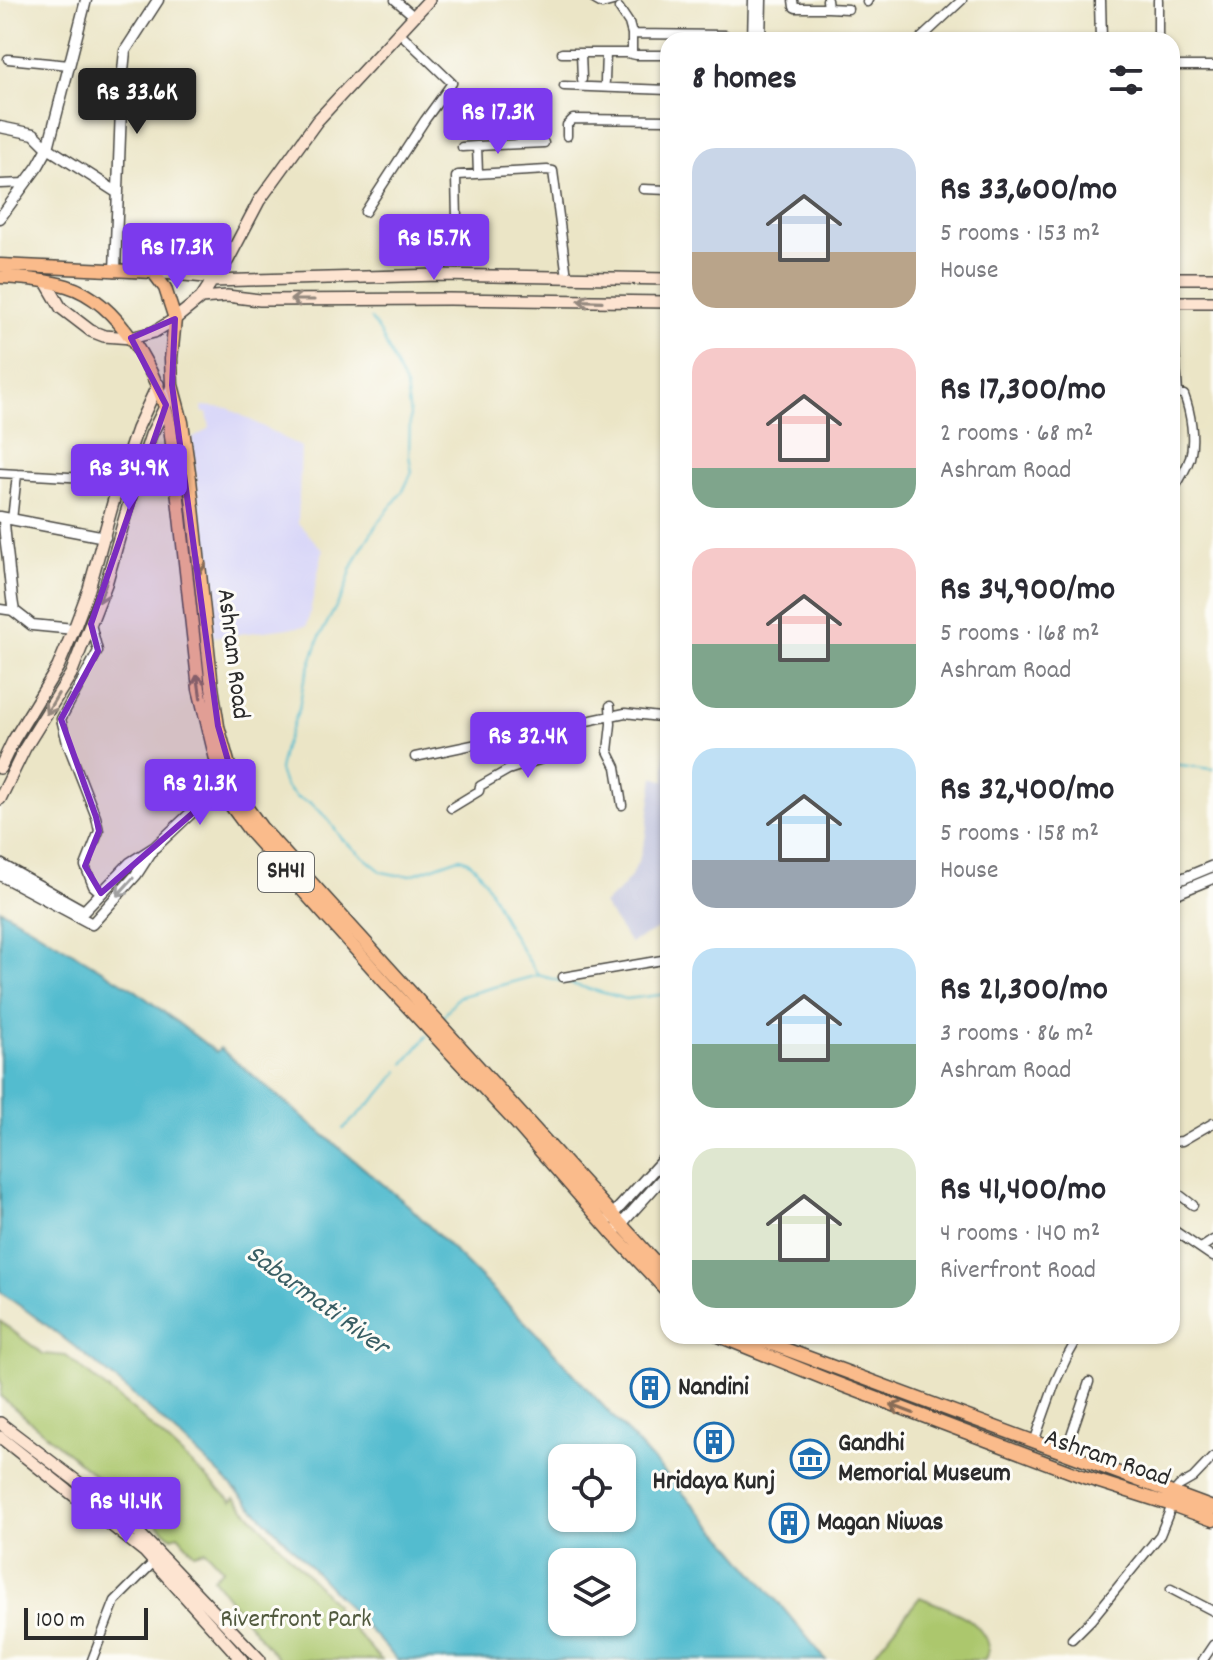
<!DOCTYPE html>
<html lang="en">
<head>
<meta charset="utf-8">
<style>
	:root { --surface:#fff; --page:#f7f7f7; --text:#2b2b33; --muted:#7c7c81; --accent:#7c3aed }
	body { margin:0; font-family:Dekko,sans-serif; background:var(--page); color:var(--text); height:100vh; display:flex; flex-direction:column; font-size:30px; white-space:nowrap }
	* { box-sizing:border-box; margin:0 }
	p { font-size:26px; color:var(--muted) }
	.icon { flex:none; width:44px; height:44px; fill:none; stroke:currentColor; stroke-width:2; stroke-linecap:round; stroke-linejoin:round }
	.map { position:relative; flex:1; overflow:hidden }
	.sheet { position:absolute; left:660px; top:32px; width:520px; height:1312px; display:flex; flex-direction:column; background:var(--surface); border-radius:24px; box-shadow:0 2px 6px #0004 }
	.sheet>* { flex:none }
	.tools { position:absolute; left:548px; top:1444px; display:grid; gap:16px }
	.tools a { display:grid; place-items:center; width:88px; height:88px; border-radius:16px; background:var(--surface); box-shadow:0 2px 6px #0004; font-size:40px }
	.scale { position:absolute; left:24px; bottom:20px; width:124px; box-sizing:border-box; padding-left:8px; border:4px solid #2b2b2b; border-top:0; font-size:22px; line-height:28px; white-space:nowrap; color:#2b2b2b; -webkit-text-stroke:6px #fdfcf7; paint-order:stroke }
	.price { position:absolute; translate:-50% -68px; padding:0 18px; border-radius:8px; background:var(--accent); color:#fff; font-size:26px; line-height:52px; filter:drop-shadow(0 2px 4px #0008) }
	.price::after { content:''; position:absolute; left:50%; top:48px; width:24px; height:18px; margin-left:-12px; background:inherit; clip-path:polygon(0 0,100% 0,50% 100%) }
	.price.selected { background:#222; color:#fff }
	ul { padding:0; list-style:none }
	li { display:flex; align-items:center; gap:24px; height:200px; padding:0 32px }
	li span { display:grid; place-items:center; flex:none; width:224px; height:160px; border-radius:24px; color:#555 }
	li>.icon { margin-inline-start:auto }
	span .icon { width:96px; height:96px; fill:#fffc; stroke-width:1 }
	li b { font-size:34px }
	h2 { display:flex; justify-content:space-between; align-items:center; height:96px; padding:0 32px; font-size:34px }
	.map>svg:first-child { display:block }
</style>
</head>
<body>
<div class="map">
<svg width="1213" height="1660" viewBox="0 0 1213 1660">
	<rect width="100%" height="100%" fill="#fdfcf7"/>
	<filter id="ink" filterUnits="userSpaceOnUse"><feTurbulence type="fractalNoise" baseFrequency=".0125" numOctaves="2"/><feDisplacementMap in="SourceGraphic" scale="16" xChannelSelector="R" yChannelSelector="G"/><feConvolveMatrix kernelMatrix="1 2 1 2 8 2 1 2 1" color-interpolation-filters="sRGB"/></filter>
	<filter id="wash" filterUnits="userSpaceOnUse"><feTurbulence type="fractalNoise" baseFrequency=".006" numOctaves="4" result="noise"/><feDisplacementMap in="SourceGraphic" scale="32" xChannelSelector="R" yChannelSelector="G"/><feGaussianBlur stdDeviation="1.8" result="paint"/><feColorMatrix in="noise" values="0 0 0 0 0 0 0 0 0 0 0 0 0 0 0 0 0 1.4 0 .05"/><feComposite in="paint" operator="in"/></filter>
	<g filter="url(#wash)">
		<rect width="100%" height="100%" fill="#ebe5c6"/>
		<path fill="#d9d7f8" d="M202 406 228 408 301 447 298 523 323 550 307 626 213 637 192 439 210 428 207 413H203Z"/>
		<path fill="#c0c2dd" d="M668 734V924L630 943 603 904 616 894 630 878 639 860 645 840 654 777 665 781 666 735Z"/>
		<path fill="#acc76d" stroke="#6c794c" stroke-width="2" d="M0 1321 43 1354 66 1356 134 1411 232 1501 235 1498 336 1605 334 1608 381 1660H279L248 1623 213 1578 223 1569 205 1550 194 1553 178 1535 172 1537 154 1521 148 1520 0 1396 2 1383 0 1381Z
			M920 1597C933 1603 963 1613 972 1622 983 1632 994 1647 984 1660H869Z"/>
		<path fill="#52bccf" stroke="#3e747d" stroke-width="2" fill-rule="evenodd" d="M0 909 135 990 216 1052 220 1048 409 1206 542 1339 734 1549 826 1660H397C276 1527 150 1394 0 1292ZM562 1458H622V1518H562ZM562 1562H622V1622H562Z"/>
		<g fill="none" stroke-linecap="round" stroke-linejoin="round">
			<path stroke="#52bccf" stroke-width="2" d="M371 319 381 334 406 388 410 415 409 455 412 472 403 491 377 524 360 551 351 570 345 590 320 636 303 685 299 709 284 747 279 770 284 785 297 798 311 803 328 819 342 839 382 872 397 875H411L459 858C483 861 497 909 508 927 517 943 528 959 538 975
				M1172 764 1213 769
				M442 1018 458 997 538 975 626 999 668 994
				M404 1064 427 1036
				M343 1129 379 1095 399 1071"/>
		</g>
	</g>
	<g filter="url(#ink)">
		<g fill="none" stroke-linecap="round" stroke-linejoin="round">
			<defs>
				<path id="minor" d="M395 0 409 12
					M595 0 602 4 613 1
					M793 0 794 7 796 8H828L827 0
					M1158 0V39
					M867 2 868 0
					M619 8 629 23 632 34
					M828 8 848 9
					M919 40 962 0
					M562 53H627L636 55H668
					M581 53 582 79
					M632 53V34L725 35 732 40
					M8 59 69 65
					M1172 66H1213
					M605 81 606 53
					M564 86 668 90
					M567 136V125L573 119 668 120
					M462 147 477 146
					M478 173 477 146 544 143
					M0 184 26 183
					M643 189 668 190
					M365 212 425 120 452 83 399 32
					M439 275 457 219 456 177 458 175 547 170 553 171 567 277
					M1172 310 1178 393 1184 395C1191 413 1195 439 1190 458 1186 470 1179 481 1172 492
					M0 473 120 480
					M12 520 17 474
					M0 609 14 611
					M91 624 98 651 61 719 67 743 96 817 99 831 85 866 93 886 101 893
					M610 706 611 724 608 751 616 767 622 805
					M415 757 625 713 668 718
					M451 808 479 791 480 786 508 770 542 759 537 720
					M563 977 668 959
					M1172 1142 1182 1141 1213 1123
					M1172 1189 1193 1205
					M1172 1229 1213 1257
					M1201 1248 1213 1240
					M1034 1442 1055 1383 1067 1357 1076 1341 1086 1336
					M1065 1453 1089 1382
					M1173 1493 1179 1486 1193 1478 1213 1457
					M1171 1589 1213 1611
					M1072 1639 1091 1620 1160 1535 1172 1505
					M92 1660 115 1601 154 1562
					M1203 1660 1213 1645"/>
				<path id="tertiary" d="M1100 0 1101 40
					M753 40 754 0
					M760 40 761 0
					M0 127 34 134 48 148 118 193
					M0 218 38 166 48 148 86 0
					M115 271 122 81 125 51 158 0
					M0 517 105 537
					M4 518C4 536 8 553 9 571 11 585 11 597 14 611L32 625 74 629
					M0 864 84 911 130 863 155 847 223 783
					M0 875 92 924 136 875 151 852
					M1172 883 1213 866
					M1172 895 1213 878
					M607 1221 668 1154
					M616 1230 668 1172"/>
				<path id="secondary" d="M153 272 205 277 212 281 439 275 668 279
					M1172 278H1213
					M46 282 61 308 91 331 104 336 131 338 154 332 175 319 201 298 212 281 228 260 259 201 317 121 429 0
					M201 298 227 296 260 300 449 299 668 302
					M1172 302H1213
					M0 768 13 741 58 667 74 629 89 589 118 485 137 429 158 384
					M0 799 25 748 71 674 106 584 133 489 151 435 166 405 172 385
					M0 1423 87 1489 138 1532 260 1660
					M0 1437 145 1552 242 1660"/>
				<path id="primary" d="M0 265 153 272 165 288 175 319 171 359 172 385 182 422 190 479 212 687 218 726 230 769 242 801 261 827 668 1276
					M0 277C23 278 46 280 67 286 120 302 159 376 170 426L199 689 219 772 232 807 252 834 393 991 517 1124 613 1234 668 1292
					M719 1336 828 1380 1084 1477 1172 1505 1213 1520
					M750 1336 1213 1508"/>
			</defs>
			<use href="#minor" stroke="#484742" stroke-width="11"/>
			<use href="#tertiary" stroke="#484742" stroke-width="13"/>
			<use href="#secondary" stroke="#484742" stroke-width="14"/>
			<use href="#primary" stroke="#484742" stroke-width="15"/>
			<use href="#minor" stroke="#fff" stroke-width="8"/>
			<use href="#tertiary" stroke="#fff" stroke-width="10"/>
			<use href="#secondary" stroke="#fde4d1" stroke-width="11"/>
			<use href="#primary" stroke="#fabb8b" stroke-width="12"/>
		</g>
		<defs><path id="oneway-shaft" d="M-6 0H5M1.5-3L5.5 0L1.5 3" fill="none" stroke-width="1.6" stroke-linecap="round" stroke-linejoin="round" transform="scale(2)"/></defs>
		<g stroke="#94887e">
			<use href="#oneway-shaft" transform="translate(302 300) rotate(180)"/>
			<use href="#oneway-shaft" transform="translate(590 301) rotate(-178)"/>
			<use href="#oneway-shaft" transform="translate(103 591) rotate(110)"/>
			<use href="#oneway-shaft" transform="translate(52 704) rotate(121)"/>
		</g>
		<g stroke="#886c56">
			<use href="#oneway-shaft" transform="translate(199 562) rotate(84)"/>
			<use href="#oneway-shaft" transform="translate(199 686) rotate(-98)"/>
			<use href="#oneway-shaft" transform="translate(902 1409) rotate(-159)"/>
		</g>
		<use stroke="#a0a0a0" href="#oneway-shaft" transform="translate(125 887) rotate(132)"/>
	</g>
	<path fill="#7b2cbf" fill-opacity="0.2" stroke="#7b2cbf" stroke-width="6" stroke-linejoin="round" d="M175 319 172 385 218 726 233 778 101 893 85 866 99 831 96 817 61 719 98 651 91 624 166 405 131 338Z"/>
	<defs>
		<symbol id="building-ring" viewBox="-11 -11 22 22"><circle r="9.5" fill="#fdfcf7" stroke="#1f6fb2" stroke-width="1.5"/><path d="M-4-6H4V6H1V3H-1V6H-4ZM-2.5-4.3h1.7v1.8h-1.7ZM.8-4.3h1.7v1.8H.8ZM-2.5-1h1.7V.8h-1.7ZM.8-1h1.7V.8H.8Z" fill="#1f6fb2"/></symbol>
		<symbol id="museum-ring" viewBox="-11 -11 22 22"><circle r="9.5" fill="#fdfcf7" stroke="#1f6fb2" stroke-width="1.5"/><path d="M0-6L6-3V-2H-6V-3ZM-5-1h2V3h-2ZM-1-1h2V3h-2ZM3-1h2V3H3ZM-6 4H6V6H-6Z" fill="#1f6fb2"/></symbol>
	</defs>
	<g fill-rule="evenodd">
		<use href="#building-ring" x="628" y="1366" width="44" height="44"/>
		<use href="#building-ring" x="692" y="1420" width="44" height="44"/>
		<use href="#museum-ring" x="788" y="1437" width="44" height="44"/>
		<use href="#building-ring" x="767" y="1501" width="44" height="44"/>
	</g>
	<g text-anchor="middle" dominant-baseline="central" stroke-width="6" stroke-linejoin="round" paint-order="stroke">
		<rect fill="#fdfcf7" stroke="#6a6a68" stroke-width="2" x="258" y="852" width="56" height="40" rx="6"/>
		<g font-size="24" font-weight="bold" fill="#2b2b2b">
			<text x="286" y="872">SH41</text>
		</g>
		<g font-size="26" fill="#2b2b2b" stroke="#fdfcf7">
			<text transform="translate(232 654) rotate(83)">Ashram Road</text>
			<text transform="translate(1107 1459) rotate(19)">Ashram Road</text>
		</g>
		<g font-size="26" font-weight="bold" fill="#2b2b2b" stroke="#fdfcf7" text-anchor="start">
			<text x="678" y="1388">Nandini</text>
			<text x="838" y="1444">Gandhi<tspan x="838" dy="30">Memorial Museum</tspan></text>
			<text x="714" y="1482" text-anchor="middle">Hridaya Kunj</text>
			<text x="817" y="1523">Magan Niwas</text>
		</g>
		<g font-size="26" fill="#525a3f" stroke="#fdfcf7">
			<text x="296" y="1620">Riverfront Park</text>
		</g>
		<g font-size="28" font-style="italic" fill="#395e64" stroke="#fdfcf7">
			<text transform="translate(316 1302) rotate(36)">Sabarmati River</text>
		</g>
	</g>
</svg>
<div class="tools">
<a><svg class="icon" aria-label="locate" viewBox="0 0 24 24"><circle cx="12" cy="12" r="6"/><path d="M12 2v4M12 18v4M2 12h4M18 12h4"/></svg></a>
<a><svg class="icon" aria-label="layers" viewBox="0 0 24 24"><path d="M12 4l9 5-9 5-9-5zM3 14l9 5 9-5"/></svg></a>
</div>
<div class="scale">100 m</div>
<b class="price selected" style="left:137px;top:136px">Rs 33.6K</b>
<b class="price" style="left:498px;top:156px">Rs 17.3K</b>
<b class="price" style="left:434px;top:282px">Rs 15.7K</b>
<b class="price" style="left:177px;top:291px">Rs 17.3K</b>
<b class="price" style="left:129px;top:512px">Rs 34.9K</b>
<b class="price" style="left:528px;top:780px">Rs 32.4K</b>
<b class="price" style="left:200px;top:827px">Rs 21.3K</b>
<b class="price" style="left:126px;top:1545px">Rs 41.4K</b>
<section class="sheet">
<h2>8 homes<svg class="icon" aria-label="filters" viewBox="0 0 24 24"><path d="M4 7h16M4 17h16"/><circle cx="9" cy="7" r="2"/><circle cx="15" cy="17" r="2"/></svg></h2>
<ul>
<li><span style="background:linear-gradient(#c9d6e8 65%,#b9a48a 0)"><svg class="icon" aria-label="home" viewBox="0 0 24 24"><path d="M3 11l9-7 9 7M6 9v11h12V9"/></svg></span><div><b>Rs 33,600/mo</b><p>5 rooms · 153 m²</p><p>House</p></div></li>
<li><span style="background:linear-gradient(#f6c9c9 75%,#7fa58c 0)"><svg class="icon" aria-label="home" viewBox="0 0 24 24"><path d="M3 11l9-7 9 7M6 9v11h12V9"/></svg></span><div><b>Rs 17,300/mo</b><p>2 rooms · 68 m²</p><p>Ashram Road</p></div></li>
<li><span style="background:linear-gradient(#f6c9c9 60%,#7fa58c 0)"><svg class="icon" aria-label="home" viewBox="0 0 24 24"><path d="M3 11l9-7 9 7M6 9v11h12V9"/></svg></span><div><b>Rs 34,900/mo</b><p>5 rooms · 168 m²</p><p>Ashram Road</p></div></li>
<li><span style="background:linear-gradient(#bfe0f5 70%,#9aa5b1 0)"><svg class="icon" aria-label="home" viewBox="0 0 24 24"><path d="M3 11l9-7 9 7M6 9v11h12V9"/></svg></span><div><b>Rs 32,400/mo</b><p>5 rooms · 158 m²</p><p>House</p></div></li>
<li><span style="background:linear-gradient(#bfe0f5 60%,#7fa58c 0)"><svg class="icon" aria-label="home" viewBox="0 0 24 24"><path d="M3 11l9-7 9 7M6 9v11h12V9"/></svg></span><div><b>Rs 21,300/mo</b><p>3 rooms · 86 m²</p><p>Ashram Road</p></div></li>
<li><span style="background:linear-gradient(#dfe7d0 70%,#7fa58c 0)"><svg class="icon" aria-label="home" viewBox="0 0 24 24"><path d="M3 11l9-7 9 7M6 9v11h12V9"/></svg></span><div><b>Rs 41,400/mo</b><p>4 rooms · 140 m²</p><p>Riverfront Road</p></div></li>
</ul>
</section>
</div>
</body>
</html>
